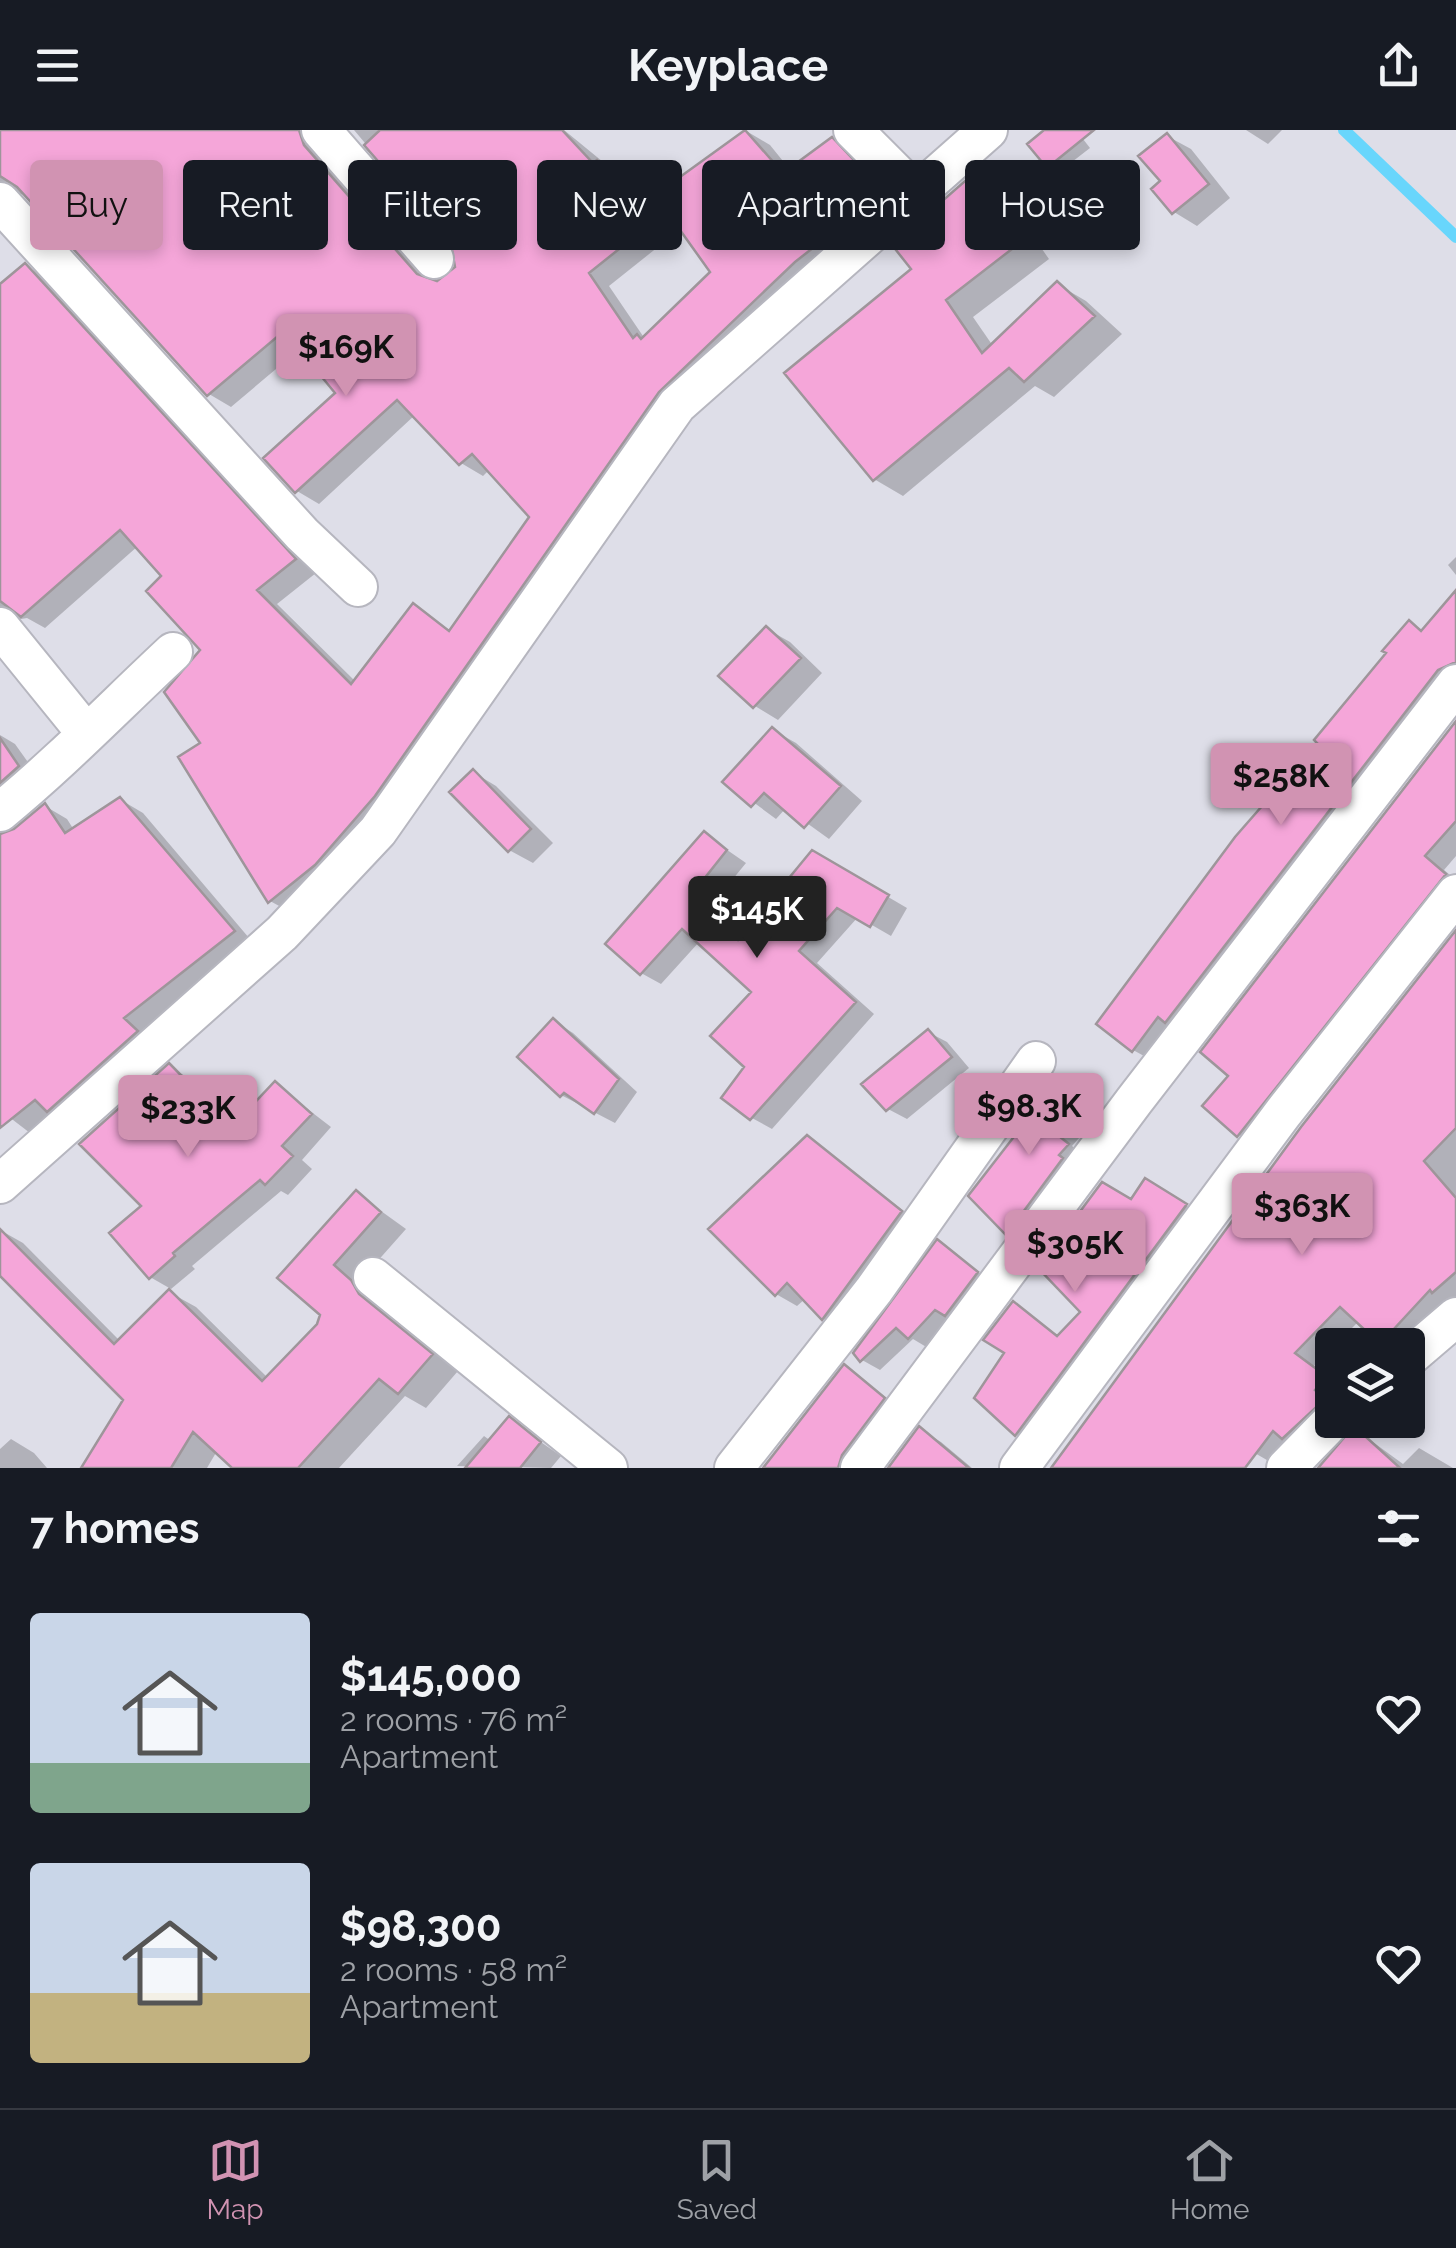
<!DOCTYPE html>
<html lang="en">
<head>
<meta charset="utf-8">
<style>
	:root { --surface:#171b24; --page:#20242c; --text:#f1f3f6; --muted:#9ea1a6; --line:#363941; --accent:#d193b2 }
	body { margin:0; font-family:Raleway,sans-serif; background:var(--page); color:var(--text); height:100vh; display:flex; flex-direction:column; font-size:38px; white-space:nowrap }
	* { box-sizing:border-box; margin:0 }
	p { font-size:32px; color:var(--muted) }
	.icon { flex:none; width:55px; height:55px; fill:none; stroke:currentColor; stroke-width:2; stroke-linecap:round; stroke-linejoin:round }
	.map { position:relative; height:1338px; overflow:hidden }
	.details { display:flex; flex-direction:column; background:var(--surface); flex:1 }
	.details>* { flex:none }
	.banner { position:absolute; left:30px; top:30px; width:1398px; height:90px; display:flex; gap:20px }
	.buttons { position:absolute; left:1315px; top:1198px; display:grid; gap:20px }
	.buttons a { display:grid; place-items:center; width:110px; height:110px; border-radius:10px; background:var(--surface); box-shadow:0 5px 15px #0003; font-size:50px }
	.price { position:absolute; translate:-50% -85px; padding:0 22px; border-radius:10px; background:var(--accent); color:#111; font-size:32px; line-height:65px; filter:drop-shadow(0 2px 5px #0008) }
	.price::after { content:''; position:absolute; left:50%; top:60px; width:30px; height:22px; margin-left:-15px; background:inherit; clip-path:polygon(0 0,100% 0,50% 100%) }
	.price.active { background:#222; color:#fff }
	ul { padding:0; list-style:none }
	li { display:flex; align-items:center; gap:30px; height:250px; padding:0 30px }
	li span { display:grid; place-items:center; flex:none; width:280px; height:200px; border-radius:10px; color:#555 }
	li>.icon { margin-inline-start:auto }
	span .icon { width:120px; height:120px; fill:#fffc; stroke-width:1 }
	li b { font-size:42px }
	h2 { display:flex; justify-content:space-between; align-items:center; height:120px; padding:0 30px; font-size:42px }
	.pill { padding:0 35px; border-radius:10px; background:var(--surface); box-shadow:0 5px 15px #0003; font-size:35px; line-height:90px }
	.pill.active { background:var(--accent); color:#111 }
	header { display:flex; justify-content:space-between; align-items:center; height:130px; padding:0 30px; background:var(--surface); font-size:45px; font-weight:700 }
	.menu { display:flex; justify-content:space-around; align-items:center; height:140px; border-top:2px solid var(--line); background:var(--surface); font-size:28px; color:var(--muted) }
	.menu a { display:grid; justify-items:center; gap:5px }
	.menu .active { color:var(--accent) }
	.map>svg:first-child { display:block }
</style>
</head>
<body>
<header><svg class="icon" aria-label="menu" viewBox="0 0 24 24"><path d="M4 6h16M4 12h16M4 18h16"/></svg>Keyplace<svg class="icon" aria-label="share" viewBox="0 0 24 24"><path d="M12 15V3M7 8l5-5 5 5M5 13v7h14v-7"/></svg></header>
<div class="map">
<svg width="1456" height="1338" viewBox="0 0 1456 1338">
	<rect width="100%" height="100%" fill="#dedee8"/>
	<path fill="#0003" d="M0 0H326V30L432 151 440 153 452 147 459 125 354 0H564L619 45 673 105 609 156 645 209 713 142 659 66 748 2 770 15 791 41 832 10 854 23 904 76 681 274 292 783 270 771 203 614 204 520 165 446 138 416 45 498 27 488 9 491 0 519V158L26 136 48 149 316 443 277 474 356 552 413 477 451 501 532 386 489 340 483 346 461 333 415 285 319 374 297 361 339 263 301 218 231 277 209 264 23 64 7 68 0 79Z
		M1048 0H1076L1090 18 1059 42 1048 36Z
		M1246 0H1282L1268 14Z
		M1167 6 1191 19 1230 68 1197 96 1174 82 1163 51Z
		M979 55 1008 71 1049 129 973 187 993 216 1057 154 1086 171 1122 204 1054 267 1035 256 903 366 874 349 914 139Z
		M1456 427V445L1448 435Z
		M1410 493 1456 519V558L1155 932 1133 920Z
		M767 499 790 512 822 543 778 590 755 576 722 546Z
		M1456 595V726L1444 740 1456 750 1260 1017 1239 1005 1231 946Z
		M773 600 796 613 862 671 829 709 786 678 776 689 726 652Z
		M0 605 15 614 40 649 0 696Z
		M473 642 496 656 553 713 533 733 509 720Z
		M121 670 143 683 255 815 30 1003 0 980V702H15L45 676 67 689 74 700Z
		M704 704 746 733 710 777 742 809 813 723 907 778 891 806 858 787 817 833 874 884 772 999 752 988 747 937 755 861 700 811 661 854 641 843Z
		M1456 804V1172L1408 1215H1386L1359 1191 1314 1236 1332 1250V1290L1277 1336 1253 1322 1242 1338H1054L1303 998Z
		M554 891 573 903 637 962 615 993 561 965Z
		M928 902 947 912 969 938 907 989 888 979Z
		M170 937 190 949 224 983 232 975 248 984 275 954 331 997 302 1030 312 1039 288 1065 281 1061 192 1136 195 1139 171 1159 150 1147 144 1076Z
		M1062 949 1103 981 1072 1016 1082 1024 1022 1111 1008 1103Z
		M808 1008 922 1095 844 1200 823 1188 805 1169 797 1176 776 1164Z
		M356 1063 406 1099 359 1152 378 1168 386 1183 458 1241 426 1278 405 1266 339 1338H236L217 1321 207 1338H84L126 1269 0 1142V1100L23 1113 120 1211 169 1162 196 1177 268 1248 319 1196 323 1185 281 1148Z
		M1166 1063 1206 1088 1037 1315 1016 1304 1007 1222 1014 1174 1060 1207 1083 1181 1132 1072Z
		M938 1113 995 1154 928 1218 913 1209 880 1240 862 1230Z
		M845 1237 904 1281 862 1338H778Z
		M509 1290 561 1326 551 1338 457 1336 484 1306 491 1311Z
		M1355 1299 1403 1334 1419 1318 1453 1338H1321Z
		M920 1300 941 1312 972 1338H891Z
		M11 1309 34 1323 47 1338H0V1319Z"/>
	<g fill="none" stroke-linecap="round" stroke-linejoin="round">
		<path stroke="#68d6fc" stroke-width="12" d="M1344 0 1456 107"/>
	</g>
	<path fill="#f5a6d9" stroke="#9e959a" stroke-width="2.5" d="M0 0H299L304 15 417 144 437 151 455 137 451 115 364 15 380 0H562L593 33 597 30 653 92 589 143 633 208 637 204 641 209 710 142 655 65 745 0 783 43 832 7 884 62 795 132 659 262 375 666 315 735 268 773 178 627 200 613 164 562 200 520 146 461 161 446 120 400 21 487 0 471V154L25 133 296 429 257 460 351 554 413 473 449 501 529 387 472 324 459 335 397 270 295 363 263 328 335 263 284 201 207 266 17 57 0 46Z
		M1044 0H1094L1047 38 1027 14Z
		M1167 3 1209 54 1172 84 1151 59 1160 51 1138 26Z
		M973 44 1021 112 946 170 982 223 1057 151 1095 186 1024 252 1009 238 873 351 784 243 911 139 892 115Z
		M1456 460V532L1438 540 1165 893 1158 887 1132 922 1096 894 1235 707 1317 613 1314 610 1386 523 1382 521 1409 490 1421 501Z
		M766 496 801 528 753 578 718 546Z
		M1456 591V691L1425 726 1446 744 1237 1007 1202 976 1228 946 1200 922Z
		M772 597 841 656 804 698 764 663 751 677 722 652Z
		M0 608 19 636 0 653Z
		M473 639 531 699 508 722 449 662Z
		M120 667 235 801 124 888 138 901 47 982 35 970 0 998V704L14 699 45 673 65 703Z
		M704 701 727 720 692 764 738 810 812 720 889 765 870 797 837 778 799 821 856 872 750 990 721 968 744 937 710 906 751 862 682 799 640 845 605 814Z
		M1456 800V998L1424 1031 1456 1068V1142L1432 1163 1430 1160 1380 1214 1340 1177 1295 1223 1326 1246 1315 1260 1325 1269 1282 1309 1273 1301 1245 1338H1051L1301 997Z
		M553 888 619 949 594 984 564 963 560 967 517 927Z
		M928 899 952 927 886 981 861 954Z
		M169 933 219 984 232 972 244 984 275 951 312 984 282 1016 293 1026 265 1055 260 1050 173 1123 175 1126 149 1149 109 1103 141 1076 79 1014Z
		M1061 946 1090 971 1059 1006 1069 1014 1059 1025 1063 1028 1006 1105 968 1066Z
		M807 1005 902 1081 822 1190 787 1153 775 1166 708 1099Z
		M1145 1048 1187 1074 1015 1306 974 1268 1004 1223 983 1210 1013 1171 1057 1206 1080 1182 1038 1138 1102 1052 1131 1069Z
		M356 1060 381 1082 334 1135 351 1150 359 1164 433 1224 398 1264 379 1249 298 1338H232L193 1302 171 1338H81L123 1270 0 1146V1099L114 1214 169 1159 262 1251 317 1194 320 1185 277 1148Z
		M937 1109 978 1142 945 1186 935 1180 908 1209 896 1198 860 1232 853 1223Z
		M844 1234 885 1268 842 1325 838 1338H763Z
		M509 1286 541 1312 520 1338H465Z
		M919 1296 969 1338H888Z
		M1354 1296 1400 1338H1318Z"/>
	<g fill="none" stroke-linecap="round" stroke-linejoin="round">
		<defs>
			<path id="street" d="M321 0 434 129
				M853 0 915 62
				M0 72 302 404 358 457
				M0 497 86 603
				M0 682C61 632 115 576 173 522
				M0 1054 282 803 378 701 677 275 988 0
				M373 1147 608 1338
				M1408 1228 1456 1187
				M734 1338 874 1160 1036 931
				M860 1338 1134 971 1456 554
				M1019 1338 1283 983 1456 764
				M1286 1338 1333 1290"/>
		</defs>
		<use href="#street" stroke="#b6b6bf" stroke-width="42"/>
		<use href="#street" stroke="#fff" stroke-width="38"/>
	</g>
</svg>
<div class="buttons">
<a><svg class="icon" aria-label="layers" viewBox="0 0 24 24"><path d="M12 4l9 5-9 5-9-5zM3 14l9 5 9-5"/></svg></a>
</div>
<b class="price" style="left:346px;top:269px">$169K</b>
<b class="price" style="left:1281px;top:698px">$258K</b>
<b class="price active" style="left:757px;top:831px">$145K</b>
<b class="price" style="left:1029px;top:1028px">$98.3K</b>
<b class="price" style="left:188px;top:1030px">$233K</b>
<b class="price" style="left:1302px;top:1128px">$363K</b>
<b class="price" style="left:1075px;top:1165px">$305K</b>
<div class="banner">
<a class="pill active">Buy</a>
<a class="pill">Rent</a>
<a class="pill">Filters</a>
<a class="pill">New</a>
<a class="pill">Apartment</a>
<a class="pill">House</a>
</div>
</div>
<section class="details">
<h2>7 homes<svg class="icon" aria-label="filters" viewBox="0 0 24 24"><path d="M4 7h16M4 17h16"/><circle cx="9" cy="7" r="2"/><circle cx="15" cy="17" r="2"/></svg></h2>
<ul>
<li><span style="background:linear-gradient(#c9d6e8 75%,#7fa58c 0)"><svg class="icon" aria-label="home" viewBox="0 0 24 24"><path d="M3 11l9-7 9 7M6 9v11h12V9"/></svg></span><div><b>$145,000</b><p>2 rooms · 76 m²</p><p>Apartment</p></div><svg class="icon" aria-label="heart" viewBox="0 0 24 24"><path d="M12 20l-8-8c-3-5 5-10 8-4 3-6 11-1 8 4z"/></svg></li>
<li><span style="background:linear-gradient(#c9d6e8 65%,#c2b280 0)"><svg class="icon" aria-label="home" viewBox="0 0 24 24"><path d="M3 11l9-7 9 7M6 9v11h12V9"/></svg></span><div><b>$98,300</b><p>2 rooms · 58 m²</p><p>Apartment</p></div><svg class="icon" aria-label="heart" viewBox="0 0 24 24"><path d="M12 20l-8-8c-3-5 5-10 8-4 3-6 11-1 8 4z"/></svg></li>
</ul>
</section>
<nav class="menu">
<a class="active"><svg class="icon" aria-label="map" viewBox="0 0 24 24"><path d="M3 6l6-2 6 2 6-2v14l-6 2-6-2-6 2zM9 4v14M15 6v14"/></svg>Map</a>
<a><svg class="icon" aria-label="saved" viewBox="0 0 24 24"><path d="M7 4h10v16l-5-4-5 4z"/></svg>Saved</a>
<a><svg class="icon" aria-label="home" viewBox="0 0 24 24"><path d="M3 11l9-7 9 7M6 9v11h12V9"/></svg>Home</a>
</nav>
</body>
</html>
